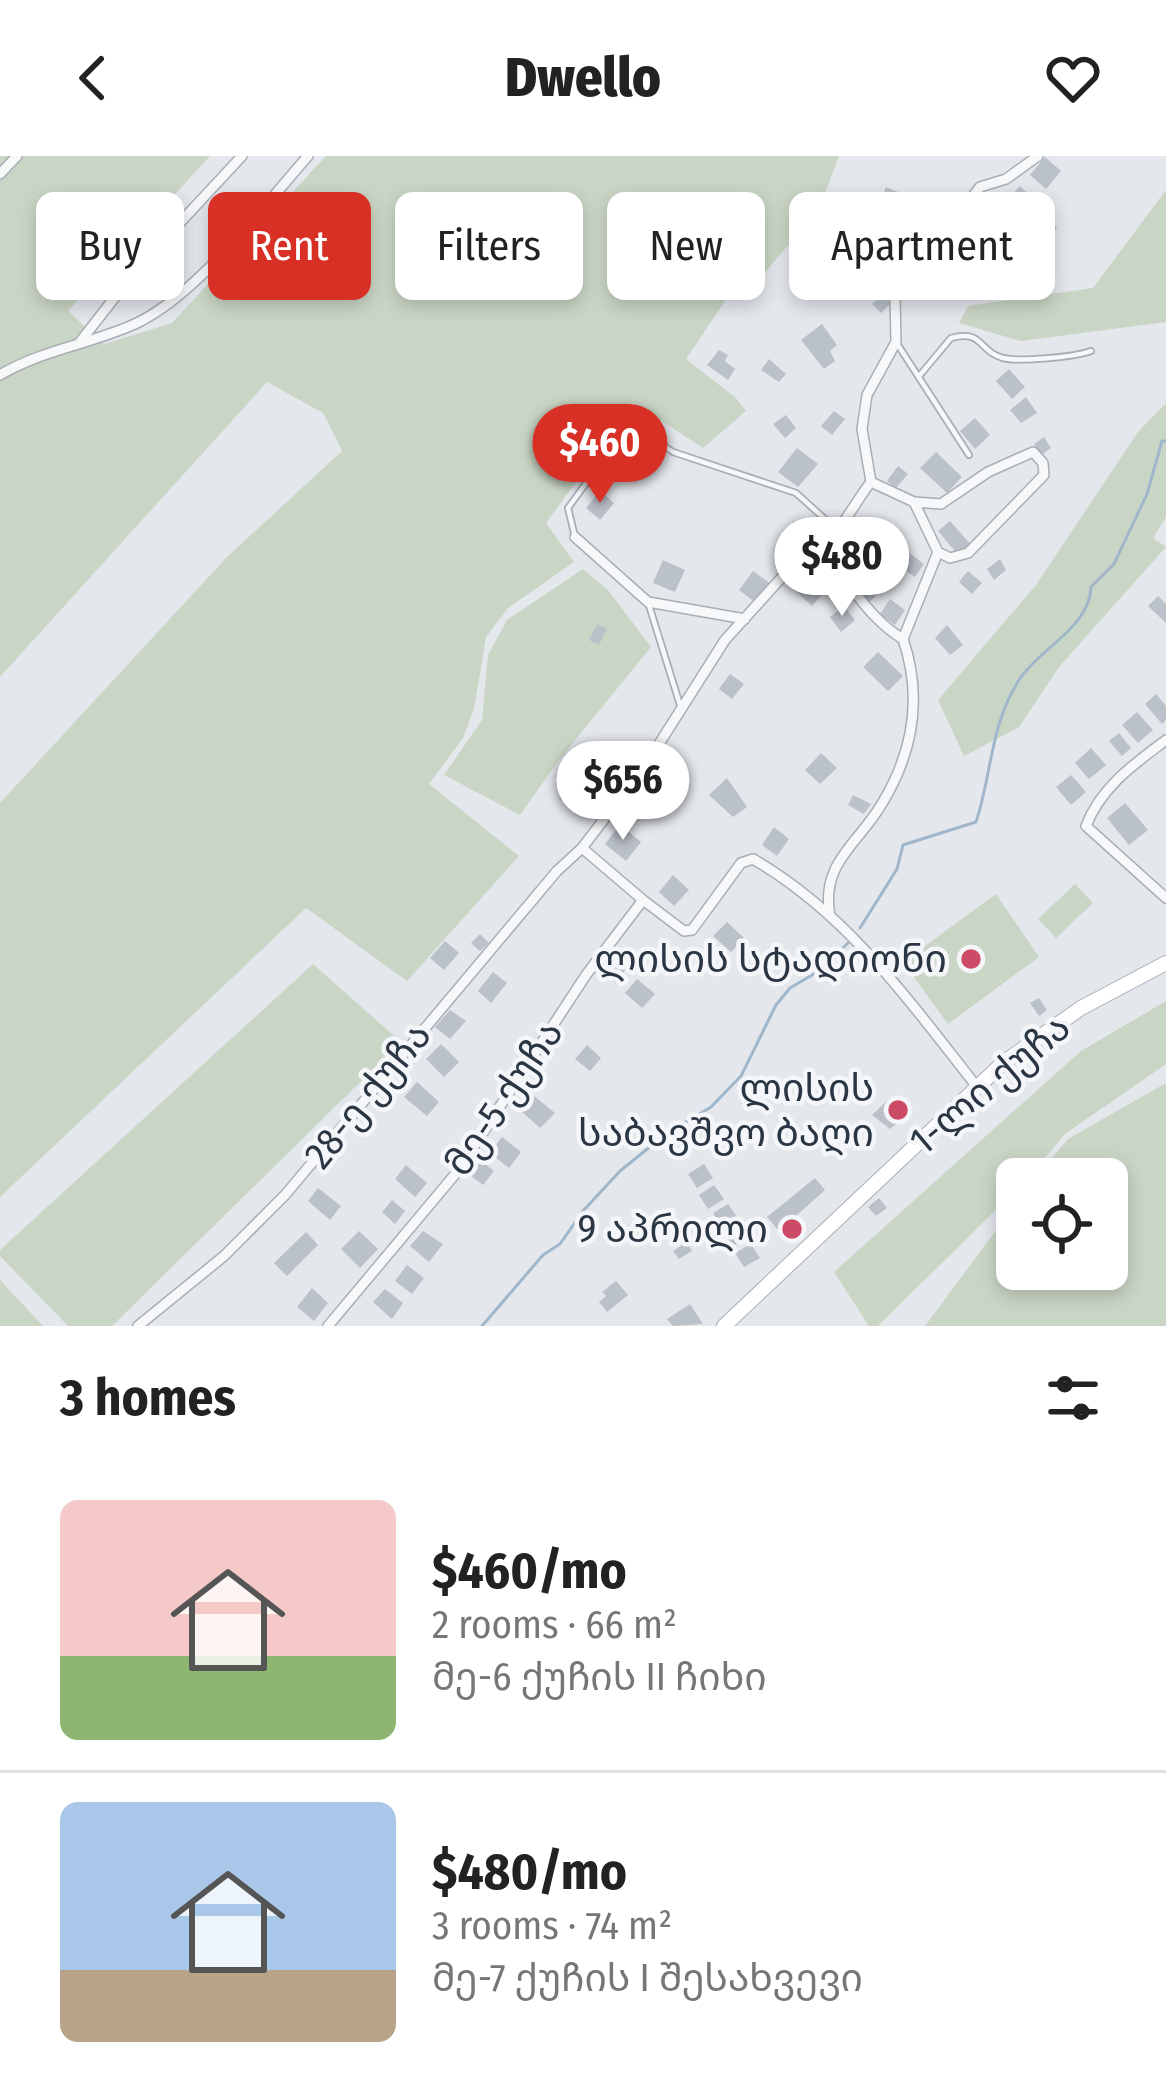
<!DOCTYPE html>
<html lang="en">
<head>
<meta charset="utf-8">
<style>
	:root { --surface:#fff; --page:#f2f2f2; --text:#222; --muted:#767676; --line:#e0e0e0; --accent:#d93025 }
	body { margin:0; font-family:"Fira Sans Condensed","Noto Sans Georgian",sans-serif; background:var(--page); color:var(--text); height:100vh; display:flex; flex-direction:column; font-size:45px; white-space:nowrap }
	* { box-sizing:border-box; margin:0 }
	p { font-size:39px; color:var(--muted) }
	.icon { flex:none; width:66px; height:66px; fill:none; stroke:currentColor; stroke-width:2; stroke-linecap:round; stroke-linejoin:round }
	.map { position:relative; height:1170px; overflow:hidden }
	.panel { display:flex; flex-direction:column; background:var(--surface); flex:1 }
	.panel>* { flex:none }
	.guide { position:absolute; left:36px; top:36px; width:1095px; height:108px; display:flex; gap:24px }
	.controls { position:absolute; left:996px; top:1002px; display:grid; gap:24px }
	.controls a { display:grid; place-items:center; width:132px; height:132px; border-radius:18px; background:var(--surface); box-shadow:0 6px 18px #0003; font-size:60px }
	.price { position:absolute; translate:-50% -102px; padding:0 27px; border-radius:42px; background:#fff; color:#222; font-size:39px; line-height:78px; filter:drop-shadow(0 3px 6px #0008) }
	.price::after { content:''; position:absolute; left:50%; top:72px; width:36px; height:27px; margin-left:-18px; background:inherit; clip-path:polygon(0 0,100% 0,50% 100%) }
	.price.selected { background:var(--accent); color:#fff }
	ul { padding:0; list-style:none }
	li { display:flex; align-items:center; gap:36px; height:300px; padding:0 60px }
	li+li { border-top:3px solid var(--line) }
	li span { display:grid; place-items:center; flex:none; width:336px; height:240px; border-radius:18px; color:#555 }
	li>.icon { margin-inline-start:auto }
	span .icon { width:144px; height:144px; fill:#fffc; stroke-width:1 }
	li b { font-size:51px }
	h2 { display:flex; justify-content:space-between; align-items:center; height:144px; padding:0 60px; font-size:51px }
	.pill { padding:0 42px; border-radius:18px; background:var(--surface); box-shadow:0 6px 18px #0003; font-size:42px; line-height:108px }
	.pill.selected { background:var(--accent); color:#fff }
	header { display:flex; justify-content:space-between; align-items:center; height:156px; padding:0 60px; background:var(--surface); font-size:54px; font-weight:800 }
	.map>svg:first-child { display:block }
</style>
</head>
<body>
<header><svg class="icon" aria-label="back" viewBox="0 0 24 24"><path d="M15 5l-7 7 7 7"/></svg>Dwello<svg class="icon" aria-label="heart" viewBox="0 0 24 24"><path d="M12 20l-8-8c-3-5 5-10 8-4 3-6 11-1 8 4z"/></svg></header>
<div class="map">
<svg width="1166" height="1170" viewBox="0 0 1166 1170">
	<rect width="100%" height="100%" fill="#e4e7ec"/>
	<path fill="#cad6c5" d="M0 0H210L68 155 104 188 172 167 326 0H839L819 53 743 142 733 133 686 203 736 242 746 255 703 292 634 247 546 367 574 406 508 452 486 481 474 553 463 582 429 628 519 700 407 825 306 752 0 1041V647L226 402 342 295 323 257 267 226 0 521Z
		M1166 34V166L1021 185 959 167 968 150 1093 132Z
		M1166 247V361L1153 382 1166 391 1059 511 1019 571 964 600 938 544 1036 429 1138 276Z
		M583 413 608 434 651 491 559 604 520 659 444 619 482 564 488 499 507 464Z
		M1075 728 1093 747 1056 782 1038 763Z
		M996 738 1039 801 948 868 903 806Z
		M313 808 401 886 112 1170H68L0 1100V1094Z
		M1166 845V908L1065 978 1027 1023H1017V1033L878 1170H869L834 1116 1081 895Z
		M1166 927V1170H925L1017 1046V1113H1107V1023H1034L1068 983Z
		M0 1124 43 1170H0Z"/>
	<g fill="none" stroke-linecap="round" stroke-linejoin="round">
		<path stroke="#a0b7cb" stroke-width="3" d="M860 772 897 713 903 689 976 666C992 618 990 569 1019 524 1039 493 1090 471 1091 431L1114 408 1147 338 1162 285H1166
			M482 1170 543 1099 560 1088 583 1055 620 1015 666 978 711 951 741 920 776 849 790 832 819 815 848 787"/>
	</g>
	<path fill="#bbc1c9" d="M1045 1 1061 15 1046 33 1030 19Z
		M1020 30 1040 49 1025 64 1005 46Z
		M886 31 913 42 903 66 877 55Z
		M983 37 1001 54 986 74 969 58Z
		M939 45 950 53 933 75 922 67Z
		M1041 51 1057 72 1045 84 1027 65Z
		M864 62 878 73 865 90 852 79Z
		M1007 66 1018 77 1010 86 1000 77Z
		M886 135 892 146 881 157 872 148Z
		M822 168 837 189 830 195 835 205 824 213 801 184Z
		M719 194 728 199 725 205 735 213 728 224 707 209Z
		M769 203 786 218 779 226 761 214Z
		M1009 213 1025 231 1012 243 996 225Z
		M1026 241 1037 257 1021 267 1010 254Z
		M834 255 845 263 832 279 821 270Z
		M786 259 796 272 785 282 773 268Z
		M975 262 990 279 975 293 960 275Z
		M1044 281 1051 292 1041 299 1034 288Z
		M797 292 818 308 798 331 778 316Z
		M936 296 962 321 947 337 920 312Z
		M898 310 908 318 896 332 887 325Z
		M600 335 614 347 600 364 586 352Z
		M794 365 814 383 803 395 783 377Z
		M950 365 972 390 959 400 938 375Z
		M850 382 869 395 859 411 839 398Z
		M908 396 924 408 915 421 898 410Z
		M1000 403 1006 414 994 424 987 413Z
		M663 404 685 414 675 436 653 427Z
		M753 415 771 428 756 447 739 434Z
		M968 415 982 427 972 438 959 426Z
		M806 416 827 433 812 450 792 432Z
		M871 418 883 434 869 446 855 432Z
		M1158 440 1166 448V467L1148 450Z
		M890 443 905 454 895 469 880 458Z
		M844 450 855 464 841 476 830 461Z
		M597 468 607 473 599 489 589 484Z
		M947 469 963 489 950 499 935 482Z
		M878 496 903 520 888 535 863 511Z
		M730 518 744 528 732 543 719 533Z
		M1156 538 1166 550V564L1162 568 1145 548Z
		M1137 556 1153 574 1138 587 1122 569Z
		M1119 577 1131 592 1122 600 1109 585Z
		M632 591 645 599 635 612 623 603Z
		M1091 592 1106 609 1089 623 1075 607Z
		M821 597 837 612 820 628 805 614Z
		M670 614 690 629 676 648 655 634Z
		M1071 619 1086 636 1071 649 1056 631Z
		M727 622 747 651 733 661 709 639Z
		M567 632 575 640 567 649 559 642Z
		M853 639 871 648 864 658 848 649Z
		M1125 647 1148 674 1129 689 1107 662Z
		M620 669 641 686 626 705 605 688Z
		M774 671 789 683 777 700 762 689Z
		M673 719 689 734 674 750 659 736Z
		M727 766 744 782 731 796 713 780Z
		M480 778 489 787 480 795 471 787Z
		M445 785 459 797 444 814 430 802Z
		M612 799 628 810 616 827 600 815Z
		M493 816 507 827 491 847 478 835Z
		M637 823 655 838 642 852 625 837Z
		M1039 842 1047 854 1039 860 1030 847Z
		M450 854 466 865 450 883 435 871Z
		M441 888 459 906 444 921 426 903Z
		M587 889 601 902 590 915 575 903Z
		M417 926 439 946 427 960 404 941Z
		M534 940 555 957 540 972 521 955Z
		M890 942 902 956 899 959 902 963 890 973 872 959Z
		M502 981 521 996 509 1012 490 997Z
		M479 1003 494 1015 483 1029 467 1017Z
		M704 1008 713 1022 697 1032 688 1018Z
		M406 1009 427 1027 415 1041 395 1023Z
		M815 1022 825 1034 779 1075 767 1061Z
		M714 1029 724 1043 708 1053 699 1039Z
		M318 1032 341 1050 330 1064 308 1045Z
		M879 1042 887 1052 876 1060 868 1051Z
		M392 1044 405 1055 395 1068 382 1056Z
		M728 1048 737 1061 721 1072 713 1057Z
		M738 1067 748 1080 732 1091 723 1076Z
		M359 1075 378 1093 360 1112 341 1093Z
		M423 1075 443 1088 429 1106 410 1090Z
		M306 1076 318 1089 287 1120 274 1107Z
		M687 1086 692 1095 679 1103 673 1095Z
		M751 1088 760 1102 744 1111 735 1097Z
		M407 1109 424 1122 412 1138 395 1125Z
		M616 1125 628 1139 607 1156 599 1146 606 1140 602 1136Z
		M312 1132 328 1147 314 1165 297 1151Z
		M385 1133 403 1147 392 1163 373 1146Z
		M690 1148 703 1168 673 1170 667 1163Z"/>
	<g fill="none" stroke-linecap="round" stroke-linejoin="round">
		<defs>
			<path id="service" d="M896 186 969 299
				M920 219 951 182C983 173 979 196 1003 202 1019 206 1075 201 1091 195
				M575 381 568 352 630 267 673 296 796 337 837 374
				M648 446 680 549"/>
			<path id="minor" d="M0 18 17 0
				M80 186 136 114 242 0
				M0 219C44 193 92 188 137 167 199 137 262 52 308 0
				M914 346 941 348 988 316 1033 296 1043 307 1044 319 968 397 950 402 938 396
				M575 381 648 446 745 463
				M813 396C847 414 862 459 903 483
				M1166 584C1134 608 1101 631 1086 670L1166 742
				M643 744 582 692 645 610 725 484 803 398C835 392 852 349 871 326L862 273 867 239 896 186 895 141 980 31 1006 23 1038 0
				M830 760C820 706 859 688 883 646 914 594 922 539 903 483L938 396 914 346 871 326
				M138 1170 224 1100 285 1039 557 715 582 692
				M328 1170 457 1016 586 819 643 744 684 775 692 774 741 707 753 703C848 758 910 846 977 931"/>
			<path id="secondary" d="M724 1170 1003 907 1081 852 1166 807"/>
		</defs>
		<use href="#service" stroke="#a9aeb6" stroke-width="8"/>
		<use href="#minor" stroke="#a9aeb6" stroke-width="12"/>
		<use href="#secondary" stroke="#a9aeb6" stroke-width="16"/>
		<use href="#service" stroke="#f7f8fa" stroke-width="4.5"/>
		<use href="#minor" stroke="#f7f8fa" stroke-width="9"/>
		<use href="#secondary" stroke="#fff" stroke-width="14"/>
	</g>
	<g fill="#ce4b67" stroke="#f4f6f9" stroke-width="4.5">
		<circle cx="971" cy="803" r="12"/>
		<circle cx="898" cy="954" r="12"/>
		<circle cx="792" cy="1073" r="12"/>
	</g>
	<g text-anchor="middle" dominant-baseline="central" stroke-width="9" stroke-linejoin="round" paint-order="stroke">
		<g font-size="39" fill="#2b3644" stroke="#f4f6f9" text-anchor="end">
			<text x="947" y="803">ლისის სტადიონი</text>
			<text x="874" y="932">ლისის<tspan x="874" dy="45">საბავშვო ბაღი</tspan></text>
			<text x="768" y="1073">9 აპრილი</text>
		</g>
		<g font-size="39" fill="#2b3644" stroke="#f4f6f9">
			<text transform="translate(990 928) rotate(-40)">1-ლი ქუჩა</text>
			<text transform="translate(368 939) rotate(-51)">28-ე ქუჩა</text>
			<text transform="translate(504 942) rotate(-56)">მე-5 ქუჩა</text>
		</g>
	</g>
</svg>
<div class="controls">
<a><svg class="icon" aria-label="locate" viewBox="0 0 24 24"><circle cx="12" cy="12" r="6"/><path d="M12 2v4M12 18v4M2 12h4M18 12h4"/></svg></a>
</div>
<b class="price selected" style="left:600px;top:350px">$460</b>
<b class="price" style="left:842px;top:463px">$480</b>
<b class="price" style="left:623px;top:687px">$656</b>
<div class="guide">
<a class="pill">Buy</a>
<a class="pill selected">Rent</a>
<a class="pill">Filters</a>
<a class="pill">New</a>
<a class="pill">Apartment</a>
</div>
</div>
<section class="panel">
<h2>3 homes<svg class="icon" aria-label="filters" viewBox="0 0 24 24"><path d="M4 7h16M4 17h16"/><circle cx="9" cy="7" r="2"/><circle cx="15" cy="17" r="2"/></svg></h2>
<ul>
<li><span style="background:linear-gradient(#f6c9c9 65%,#8fb573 0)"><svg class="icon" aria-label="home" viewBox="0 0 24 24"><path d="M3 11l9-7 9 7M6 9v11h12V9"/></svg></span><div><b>$460/mo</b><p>2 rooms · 66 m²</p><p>მე-6 ქუჩის II ჩიხი</p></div></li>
<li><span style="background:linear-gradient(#a9c7e8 70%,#b9a48a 0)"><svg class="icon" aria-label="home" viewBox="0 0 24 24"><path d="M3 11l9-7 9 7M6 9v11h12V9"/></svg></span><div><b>$480/mo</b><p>3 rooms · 74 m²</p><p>მე-7 ქუჩის I შესახვევი</p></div></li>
</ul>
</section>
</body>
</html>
